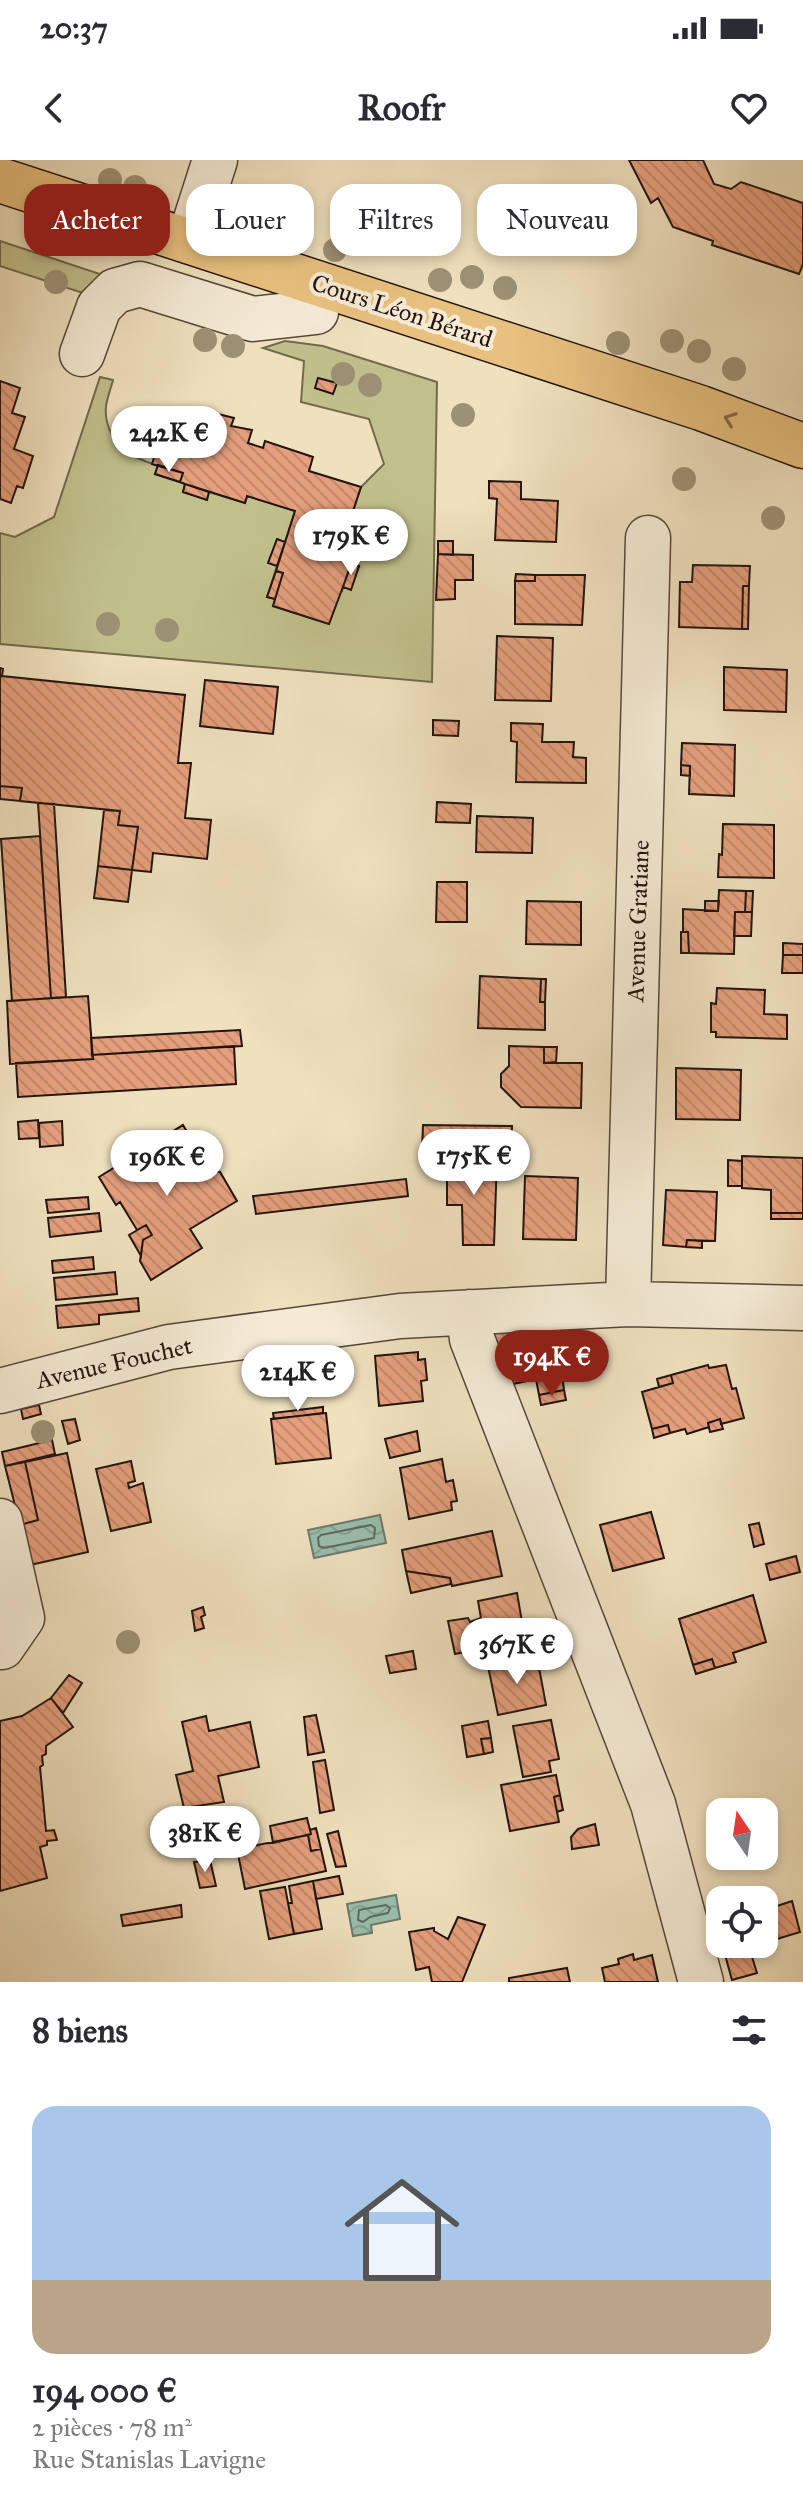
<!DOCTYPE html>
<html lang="fr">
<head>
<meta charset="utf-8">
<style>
	:root { --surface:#fff; --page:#f7f7f7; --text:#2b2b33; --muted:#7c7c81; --accent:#8f2418 }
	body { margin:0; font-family:"IM FELL Great Primer",serif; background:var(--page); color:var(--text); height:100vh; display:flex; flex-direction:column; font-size:30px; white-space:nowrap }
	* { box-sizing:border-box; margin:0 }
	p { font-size:26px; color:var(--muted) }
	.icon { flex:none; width:44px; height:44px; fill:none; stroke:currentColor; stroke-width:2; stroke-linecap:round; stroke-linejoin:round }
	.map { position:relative; height:1822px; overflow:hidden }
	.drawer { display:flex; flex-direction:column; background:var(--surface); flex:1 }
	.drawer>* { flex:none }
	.top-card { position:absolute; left:24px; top:24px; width:756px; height:72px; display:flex; gap:16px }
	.needle { width:52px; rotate:347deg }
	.controls { position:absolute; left:706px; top:1638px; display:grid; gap:16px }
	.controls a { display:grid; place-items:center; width:72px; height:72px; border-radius:16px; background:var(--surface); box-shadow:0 4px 12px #0003; font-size:40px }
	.price { position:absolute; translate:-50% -68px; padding:0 18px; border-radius:28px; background:#fff; color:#222; font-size:26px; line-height:52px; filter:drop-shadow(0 2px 4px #0008) }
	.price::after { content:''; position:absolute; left:50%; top:48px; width:24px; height:18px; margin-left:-12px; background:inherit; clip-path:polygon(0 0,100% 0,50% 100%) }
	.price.selected { background:var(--accent); color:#fff }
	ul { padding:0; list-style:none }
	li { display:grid; align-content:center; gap:16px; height:424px; padding:0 32px }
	li span { display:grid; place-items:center; height:248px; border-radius:24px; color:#555 }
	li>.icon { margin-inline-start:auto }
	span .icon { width:144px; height:144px; fill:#fffc; stroke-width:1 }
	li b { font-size:34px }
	h2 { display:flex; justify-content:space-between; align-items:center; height:96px; padding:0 32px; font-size:34px }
	.tag { padding:0 28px; border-radius:24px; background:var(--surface); box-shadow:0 4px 12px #0003; font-size:28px; line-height:72px }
	.tag.selected { background:var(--accent); color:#fff }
	.status { display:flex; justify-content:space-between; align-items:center; height:56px; padding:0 40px; background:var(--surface); direction:ltr }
	.status svg { height:22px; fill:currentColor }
	header { display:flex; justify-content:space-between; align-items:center; height:104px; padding:0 32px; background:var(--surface); font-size:36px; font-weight:700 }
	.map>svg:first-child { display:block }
</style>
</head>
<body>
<div class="status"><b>20:37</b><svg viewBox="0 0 49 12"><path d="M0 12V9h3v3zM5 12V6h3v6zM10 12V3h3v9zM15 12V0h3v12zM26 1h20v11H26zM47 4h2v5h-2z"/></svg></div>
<header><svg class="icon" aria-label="back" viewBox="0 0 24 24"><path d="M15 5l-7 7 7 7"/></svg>Roofr<svg class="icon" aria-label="heart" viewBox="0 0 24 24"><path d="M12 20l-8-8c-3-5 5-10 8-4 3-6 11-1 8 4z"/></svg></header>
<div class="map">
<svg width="803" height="1822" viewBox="0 0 803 1822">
	<defs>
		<pattern id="water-waves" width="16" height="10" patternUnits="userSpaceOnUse" patternTransform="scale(2)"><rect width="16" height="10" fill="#9abead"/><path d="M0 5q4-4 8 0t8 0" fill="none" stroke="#84a294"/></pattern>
		<pattern id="building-back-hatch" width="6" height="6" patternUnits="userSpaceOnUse" patternTransform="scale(2)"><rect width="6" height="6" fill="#e59f7d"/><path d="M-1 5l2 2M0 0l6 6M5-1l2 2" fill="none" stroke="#c4886b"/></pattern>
	</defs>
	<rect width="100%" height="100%" fill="#efe0be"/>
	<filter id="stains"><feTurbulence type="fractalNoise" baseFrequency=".0025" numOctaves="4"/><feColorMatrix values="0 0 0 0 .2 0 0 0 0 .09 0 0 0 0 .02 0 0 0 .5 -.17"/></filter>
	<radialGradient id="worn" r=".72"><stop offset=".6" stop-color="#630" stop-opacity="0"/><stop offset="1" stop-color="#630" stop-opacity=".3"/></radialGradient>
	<path fill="#c1c08c" stroke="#726a4d" stroke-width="2" d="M0 81 118 120 83 133 0 106Z
		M285 181 323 186 437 222 432 522 0 484V373L15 377 54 357 100 217 113 220C111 228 107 238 106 246 103 278 130 299 158 305L155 314 185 324 183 332 207 339 209 332 245 343 247 336 295 351 285 382 277 380 269 403 277 406 267 437 275 439 273 446 329 464 339 431H342L343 427 351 429 359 406 353 404 364 368 349 363 361 327 384 304 369 259 301 242 304 201 263 188Z"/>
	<path fill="url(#water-waves)" stroke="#6a7a6d" stroke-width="2" d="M380 1355 386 1383 314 1398 308 1370Z
		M396 1735 400 1759 371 1765 372 1773 353 1776 347 1744Z"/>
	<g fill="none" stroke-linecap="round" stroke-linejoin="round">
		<path stroke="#5e695e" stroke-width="2" d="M371 1365 375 1368 374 1378 324 1388 319 1386 318 1378 321 1375Z
			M386 1745 390 1748 388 1753 370 1757 363 1762 358 1760 359 1750Z"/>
	</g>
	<path fill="url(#building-back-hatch)" stroke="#22140e" stroke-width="2" d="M629 0H703L714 24 731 29 741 22 803 43V104L799 114 712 85 713 81 673 67 658 38 651 43Z
		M318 218 337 223 333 234 315 228Z
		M0 221 20 228 12 253 25 257 14 289 33 296 23 328 17 326 11 343 0 339Z
		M169 249 202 259 203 257 208 258 210 252 234 258 231 266 252 270 248 283 263 288 265 281 313 297 309 311 361 327 349 363 365 368 329 464 273 446 283 413 276 411 295 351 247 336 245 343 185 324 180 322 183 313 152 304Z
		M158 305 183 313 180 322 155 314Z
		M489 321 521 322V339L558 341 556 382 495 380 497 339 489 338Z
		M185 324 209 332 207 340 183 332Z
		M277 379 285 382 277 406 268 403Z
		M438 381H453V395L438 394Z
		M438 394 473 395V420H455V439L436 440Z
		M351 404 359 406 351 430 343 427Z
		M693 405 750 406 749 425 743 426 742 469 679 467 680 422H692Z
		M276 411 283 413 275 439 267 437Z
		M516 414 535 415V421H515Z
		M535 415H585L582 465 515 464V421H535Z
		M749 425 748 469H742L743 426Z
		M497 476 553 478 551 541 495 540Z
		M724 507 787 510 786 552 724 550Z
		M0 508 3 509 2 516 185 535 178 603H191L185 658 211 660 207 699 153 693 151 712 132 710 138 667 118 665 120 651 20 641 22 628 0 626Z
		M205 520 278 527 273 574 200 566Z
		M433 560 459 561 458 576 433 575Z
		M511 563 543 564 542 582H574L573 597 586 598V623L516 622 517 582 511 581Z
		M682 583 735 585 734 636 689 634 690 606 681 605Z
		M681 605 690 606V616L681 615Z
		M0 626 22 628 20 641 0 639Z
		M437 642 471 644 470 663 436 662Z
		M38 643 54 644 66 837 51 838Z
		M104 650 120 651 118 665 138 667 132 710 98 706Z
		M477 656 533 658 532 693 476 692Z
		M723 664 774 665V718L718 717 719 694 722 695Z
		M40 676 51 838 12 841 1 679Z
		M98 706 132 710 128 742 94 738Z
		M437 722H467V762H436Z
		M719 730 746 731 745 752H735L734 794 689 793 688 772H683V749L718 751Z
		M746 731H753L752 752H745Z
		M527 741 581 742V785L526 784Z
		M705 741H719L718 751H705Z
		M735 752H752L751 776H734Z
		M681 772H688L689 793H681Z
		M783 783 803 784V795H783Z
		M783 795H803V813H782Z
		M480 816 541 819 540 842H545V870L478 868Z
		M541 819H546L545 842H540Z
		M717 828 765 830 764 854 787 855V879L716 877V872H711V843L716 844Z
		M88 836 93 899 10 904 7 841Z
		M240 870 242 886 92 895 91 878Z
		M234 886 236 924 18 937 16 903 93 899 92 895Z
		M509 886 544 887V903H582L581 948 521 947 501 927V914L509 906Z
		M544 887H557L556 902 544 903Z
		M676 908 741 910 740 960 676 959Z
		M38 960 39 978 19 979 18 962Z
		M62 961 63 985 40 987 39 963Z
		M183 965 200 994 189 1001 196 1014 206 1009 220 1012 237 1041 190 1069 202 1088 151 1120 140 1101 143 1080 152 1075 146 1065 137 1070 120 1042 116 1045 99 1017Z
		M423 965 512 966 511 990 451 988 452 982H445V991H422Z
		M451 988 468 989V998L451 997Z
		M468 989H492V999L468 998Z
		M742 996 803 998V1053H771V1030L742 1028Z
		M447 997 497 999 494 1085H463L462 1045H447Z
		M728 1000 742 1001V1026H728Z
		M525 1016 578 1018 576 1080 523 1079Z
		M406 1019 408 1036 256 1054 253 1036Z
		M666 1030 717 1032 715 1081 687 1080 686 1087 663 1085Z
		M88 1037 89 1049 48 1053 46 1040Z
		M99 1053 101 1071 50 1077 48 1058Z
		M771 1053H803V1059H771Z
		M146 1065 152 1075 143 1080 141 1096 129 1075Z
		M687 1080 702 1081V1088L686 1087Z
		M93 1097 94 1109 53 1113 52 1101Z
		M115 1112 117 1134 56 1140 54 1118Z
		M138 1138 139 1151 99 1155V1164L58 1168 56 1146Z
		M556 1167 564 1230 539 1235 536 1219 513 1224 493 1172Z
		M418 1192V1200L425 1199 427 1220 421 1221 423 1241 379 1246 375 1196Z
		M708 1205 709 1208 726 1205 732 1229 736 1228 744 1258 721 1264 720 1259 708 1263 709 1267 687 1274 685 1269 670 1273 668 1265 652 1269 642 1232 673 1223 671 1215Z
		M671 1215 673 1223 659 1227 657 1219Z
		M564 1230 566 1240 541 1245 539 1235Z
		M39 1245 41 1254 23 1259 21 1249Z
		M323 1247V1253L274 1259 273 1253Z
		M326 1253 331 1298 276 1304 271 1259Z
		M75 1259 80 1280 68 1284 62 1261Z
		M720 1259 723 1269 710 1272 708 1263Z
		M668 1265 670 1273 654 1278 652 1269Z
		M417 1271 420 1291 390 1298 385 1279Z
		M52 1280 55 1294 5 1306 2 1292Z
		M67 1293 88 1392 30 1405 20 1365 38 1360 25 1302Z
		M442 1299 446 1322 453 1320 457 1341 451 1342 452 1350 409 1359 400 1308Z
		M131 1301 135 1321 128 1323 129 1328 143 1323 151 1362 111 1371 96 1309Z
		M25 1302 38 1360 20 1365 5 1306Z
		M651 1352 664 1398 613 1411 600 1365Z
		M759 1363 764 1384 754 1387 749 1365Z
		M492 1371 502 1416 452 1426 450 1418 406 1411 402 1390Z
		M796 1396 800 1412 770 1420 766 1404Z
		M406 1411 450 1418 451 1424 411 1433Z
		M517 1433 525 1479 455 1494 448 1461 468 1458 470 1462 481 1458 478 1441Z
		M753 1435 766 1482 733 1493 736 1502 715 1508 712 1499 693 1505 679 1459Z
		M203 1447 205 1455 201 1457 204 1468 195 1471 192 1451Z
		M413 1491 416 1509 390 1513 386 1496Z
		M537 1497 546 1545 498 1555 488 1506Z
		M712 1499 715 1508 696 1514 693 1505Z
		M69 1515 82 1523 63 1553 51 1538Z
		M51 1538 73 1567 46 1586V1594L42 1596 43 1605 40 1607 46 1671 54 1670 57 1680 47 1681V1685L40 1687 47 1718 0 1731V1561L22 1556Z
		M316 1555 324 1592 308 1595 304 1557Z
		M206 1556 209 1571 250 1562 259 1607 218 1616 224 1642 184 1648 176 1615 193 1611 182 1562Z
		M551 1560 559 1599 549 1601 551 1612 523 1617 513 1566Z
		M488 1561 491 1578 481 1579 484 1594 467 1597 462 1566Z
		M491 1578 493 1592 484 1594 481 1579Z
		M325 1600 334 1650 320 1653 313 1602Z
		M556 1615 560 1635 554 1637 559 1662 510 1671 501 1625Z
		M560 1635 563 1650 557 1652 554 1637Z
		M307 1658 311 1674 273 1683 270 1666Z
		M595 1664 599 1685 572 1689 571 1677 578 1669Z
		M316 1668 321 1689 311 1691 308 1675 311 1674 310 1670Z
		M338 1671 346 1706 336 1707 327 1674Z
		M308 1675 311 1691 321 1689 326 1711 245 1729 237 1689Z
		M210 1700 216 1726 200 1728 194 1702Z
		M339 1716 343 1734 316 1739 313 1721Z
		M313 1721 322 1769 294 1774 288 1743H292L289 1726Z
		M285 1727 294 1774 269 1779 260 1731Z
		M792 1741 800 1772 764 1783V1755L775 1752 774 1747Z
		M181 1745 182 1757 123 1766 121 1755Z
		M720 1754V1777L714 1755Z
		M458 1757 485 1765 462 1822H432L429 1807 416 1810 409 1772 434 1768V1771L448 1779Z
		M722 1784H759L749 1787 757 1813 732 1820Z
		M633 1794 634 1800 652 1795 658 1822H605L602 1808 619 1804 618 1799Z
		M567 1808 570 1822H509V1818Z"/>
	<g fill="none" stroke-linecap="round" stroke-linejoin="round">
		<defs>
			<path id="minor" d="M189 81 215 0
				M82 194 99 147 115 131 140 124 253 159 316 152
				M628 1144 648 378
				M469 1152 472 1179 653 1644 701 1822
				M0 1231 169 1187 400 1156 628 1144 803 1148
				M0 1361 22 1458 2 1487 0 1486"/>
			<path id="major" d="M0 20 701 248 803 286"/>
		</defs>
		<use href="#minor" stroke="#55473a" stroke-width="47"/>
		<use href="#major" stroke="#22140e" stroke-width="47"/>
		<use href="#minor" stroke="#f5ebd5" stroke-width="44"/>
		<use href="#major" stroke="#e8c07f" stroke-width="44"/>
	</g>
	<g fill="#9d9175">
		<circle cx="110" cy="20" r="12"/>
		<circle cx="135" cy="27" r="12"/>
		<circle cx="335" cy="90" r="12"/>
		<circle cx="472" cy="117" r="12"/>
		<circle cx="440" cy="120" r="12"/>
		<circle cx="56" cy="122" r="12"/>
		<circle cx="505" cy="128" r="12"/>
		<circle cx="205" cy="180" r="12"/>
		<circle cx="672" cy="181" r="12"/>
		<circle cx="618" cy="183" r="12"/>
		<circle cx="233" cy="186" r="12"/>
		<circle cx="699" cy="191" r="12"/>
		<circle cx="734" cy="209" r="12"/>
		<circle cx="343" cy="214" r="12"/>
		<circle cx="370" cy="225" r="12"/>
		<circle cx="463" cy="255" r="12"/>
		<circle cx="684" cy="319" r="12"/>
		<circle cx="773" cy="358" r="12"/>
		<circle cx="108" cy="464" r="12"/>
		<circle cx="167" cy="470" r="12"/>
		<circle cx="43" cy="1272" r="12"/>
		<circle cx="128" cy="1482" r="12"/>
	</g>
	<defs><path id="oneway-chevron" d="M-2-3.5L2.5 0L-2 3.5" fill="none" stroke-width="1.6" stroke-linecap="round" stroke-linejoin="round" transform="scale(2)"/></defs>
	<use stroke="#856a46" href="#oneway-chevron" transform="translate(730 259) rotate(-160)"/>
	<g text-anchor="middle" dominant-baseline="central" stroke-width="8" stroke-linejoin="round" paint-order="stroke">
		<g font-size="24" fill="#22140e" stroke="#f5ebd5">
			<text transform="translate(402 151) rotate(18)">Cours Léon Bérard</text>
			<text transform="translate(638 761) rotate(-88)">Avenue Gratiane</text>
			<text transform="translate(114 1203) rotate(-13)">Avenue Fouchet</text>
		</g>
	</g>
	<rect width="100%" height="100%" filter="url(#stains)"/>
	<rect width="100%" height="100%" fill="url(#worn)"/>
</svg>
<div class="controls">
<a><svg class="needle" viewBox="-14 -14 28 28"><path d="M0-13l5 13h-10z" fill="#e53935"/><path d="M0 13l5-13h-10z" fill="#7c7c81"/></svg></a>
<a><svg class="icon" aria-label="locate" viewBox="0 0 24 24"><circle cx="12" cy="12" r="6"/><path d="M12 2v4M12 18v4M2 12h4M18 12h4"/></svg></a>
</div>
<b class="price" style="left:169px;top:314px">242K €</b>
<b class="price" style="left:351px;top:417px">179K €</b>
<b class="price" style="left:474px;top:1037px">175K €</b>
<b class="price" style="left:167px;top:1038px">196K €</b>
<b class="price selected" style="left:552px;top:1238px">194K €</b>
<b class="price" style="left:298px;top:1253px">214K €</b>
<b class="price" style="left:517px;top:1526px">367K €</b>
<b class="price" style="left:205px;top:1714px">381K €</b>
<div class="top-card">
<a class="tag selected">Acheter</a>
<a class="tag">Louer</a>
<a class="tag">Filtres</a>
<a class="tag">Nouveau</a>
</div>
</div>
<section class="drawer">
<h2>8 biens<svg class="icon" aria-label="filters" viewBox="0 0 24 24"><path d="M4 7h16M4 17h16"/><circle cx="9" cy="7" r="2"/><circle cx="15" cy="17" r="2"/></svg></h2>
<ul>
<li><span style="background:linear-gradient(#a9c7e8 70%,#b9a48a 0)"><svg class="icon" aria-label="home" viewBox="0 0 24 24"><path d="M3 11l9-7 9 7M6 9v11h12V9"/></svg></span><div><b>194 000 €</b><p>2 pièces · 78 m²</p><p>Rue Stanislas Lavigne</p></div></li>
</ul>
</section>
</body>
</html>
